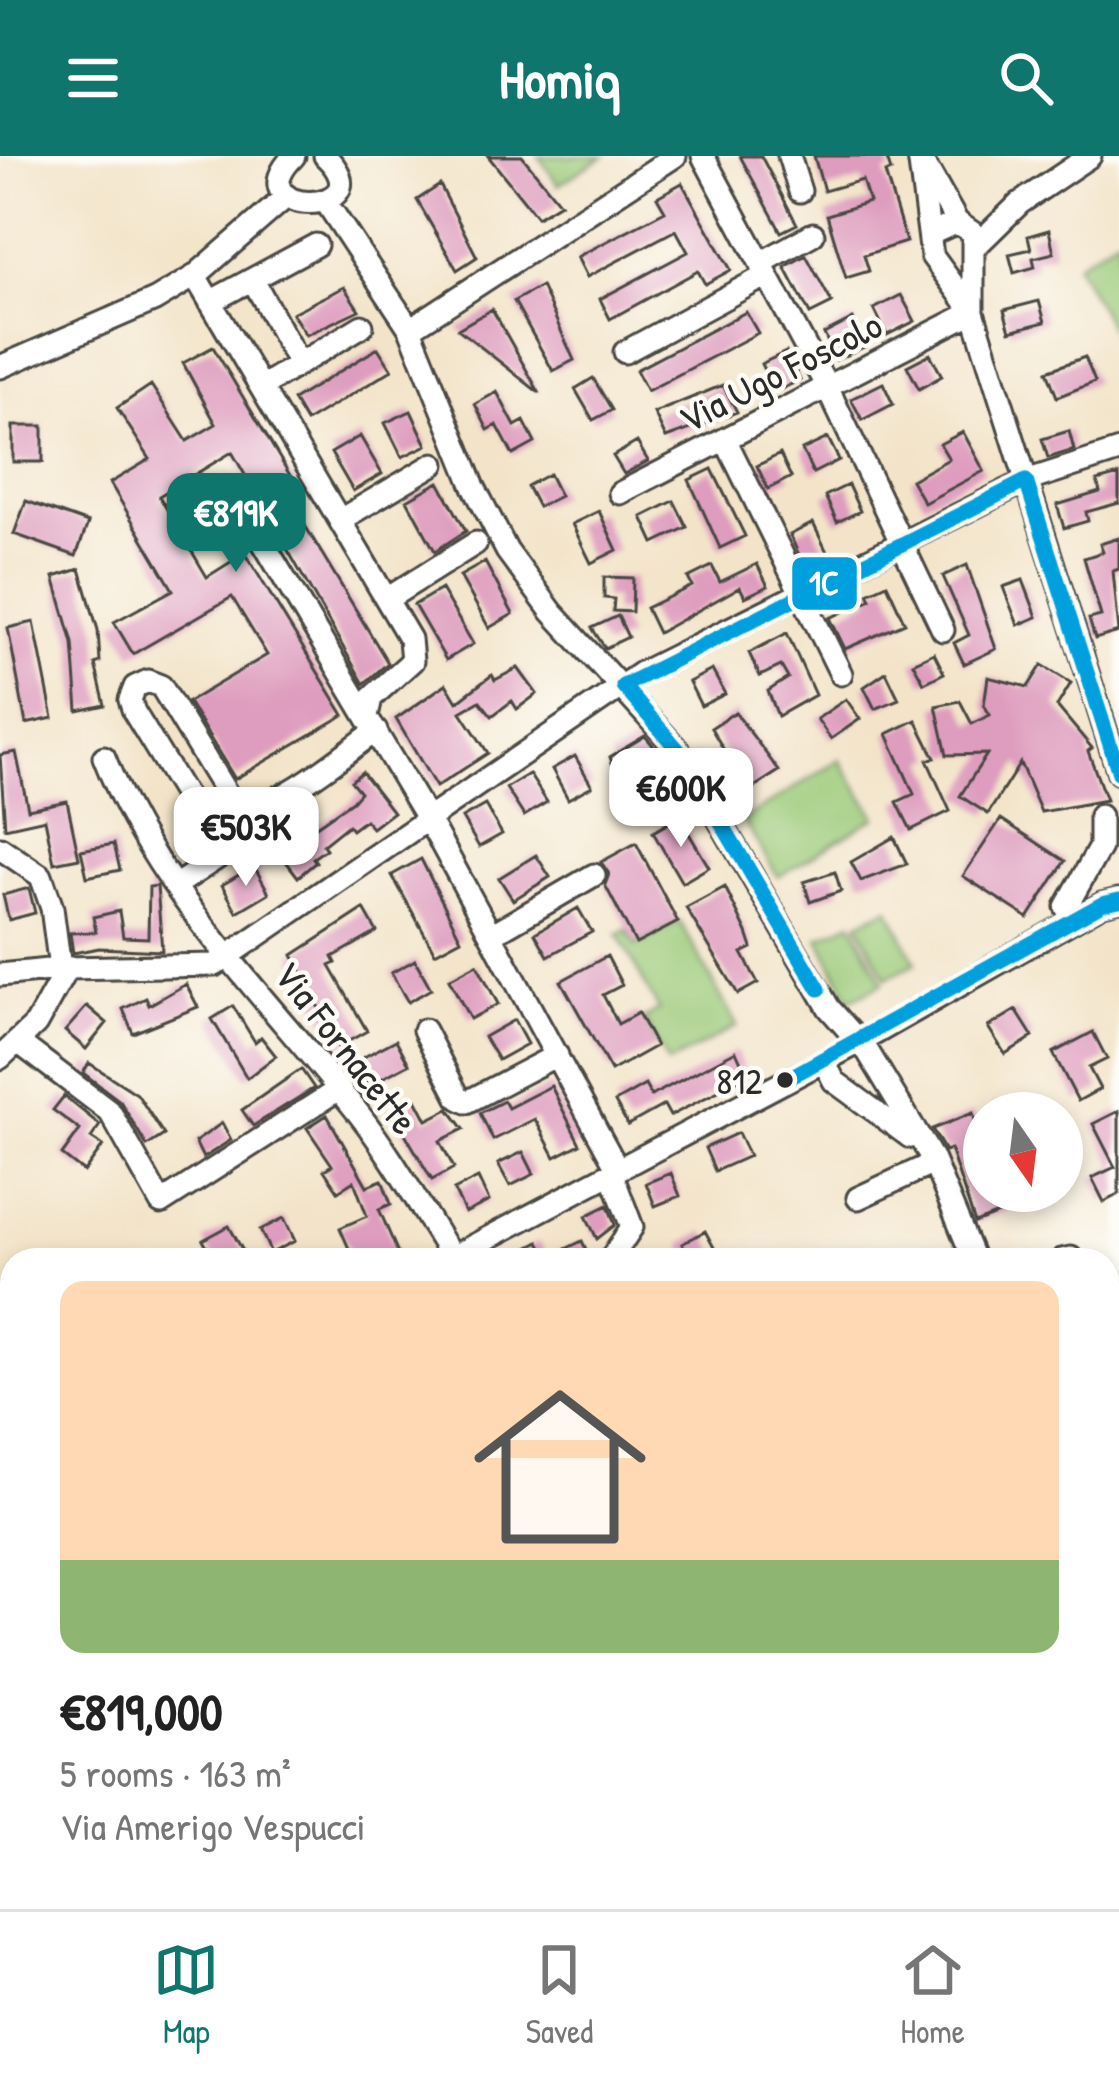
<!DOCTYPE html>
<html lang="en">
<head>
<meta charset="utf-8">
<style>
	:root { --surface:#fff; --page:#f6f6f6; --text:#222; --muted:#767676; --line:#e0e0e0; --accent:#0f766e }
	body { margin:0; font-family:"Patrick Hand",sans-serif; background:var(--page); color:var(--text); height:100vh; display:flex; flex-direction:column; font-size:45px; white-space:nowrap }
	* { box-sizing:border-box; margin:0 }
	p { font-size:39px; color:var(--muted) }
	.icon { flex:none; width:66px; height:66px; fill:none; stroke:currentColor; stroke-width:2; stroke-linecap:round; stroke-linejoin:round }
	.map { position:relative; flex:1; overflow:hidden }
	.panel { position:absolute; left:0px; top:1092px; width:1119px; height:663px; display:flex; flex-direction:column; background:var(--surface); border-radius:36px 36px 0 0; box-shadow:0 6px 18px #0003 }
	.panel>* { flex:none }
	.needle { width:78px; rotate:166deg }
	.fabs { position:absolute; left:963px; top:936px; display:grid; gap:24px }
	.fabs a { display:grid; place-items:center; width:120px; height:120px; border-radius:50%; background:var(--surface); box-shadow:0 6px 18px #0003; font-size:60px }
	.price { position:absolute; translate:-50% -102px; padding:0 27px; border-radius:24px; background:#fff; color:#222; font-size:39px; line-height:78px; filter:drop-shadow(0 3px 6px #0008) }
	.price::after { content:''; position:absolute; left:50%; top:72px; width:36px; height:27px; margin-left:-18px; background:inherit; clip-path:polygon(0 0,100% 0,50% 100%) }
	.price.selected { background:var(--accent); color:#fff }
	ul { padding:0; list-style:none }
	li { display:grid; align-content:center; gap:24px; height:636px; padding:0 60px }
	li+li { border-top:3px solid var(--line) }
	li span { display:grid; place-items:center; height:372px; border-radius:24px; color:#555 }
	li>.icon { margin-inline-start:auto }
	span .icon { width:216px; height:216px; fill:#fffc; stroke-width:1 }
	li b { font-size:51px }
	header { display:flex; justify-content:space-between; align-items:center; height:156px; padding:0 60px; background:var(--accent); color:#fff; font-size:54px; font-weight:800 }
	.dock { display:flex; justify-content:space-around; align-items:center; height:168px; border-top:3px solid var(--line); background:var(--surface); font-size:33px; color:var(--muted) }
	.dock a { display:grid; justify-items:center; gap:6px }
	.dock .selected { color:var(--accent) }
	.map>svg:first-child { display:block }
</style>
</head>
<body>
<header><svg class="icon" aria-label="menu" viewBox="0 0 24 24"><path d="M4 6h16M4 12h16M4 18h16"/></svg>Homiq<svg class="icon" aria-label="search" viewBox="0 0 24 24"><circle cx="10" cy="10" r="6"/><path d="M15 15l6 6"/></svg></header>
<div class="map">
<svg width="1119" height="1753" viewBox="0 0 1119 1753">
	<rect width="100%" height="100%" fill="#fdfcf7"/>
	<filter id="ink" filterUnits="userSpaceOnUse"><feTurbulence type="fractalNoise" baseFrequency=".00833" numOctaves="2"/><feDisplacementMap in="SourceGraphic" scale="24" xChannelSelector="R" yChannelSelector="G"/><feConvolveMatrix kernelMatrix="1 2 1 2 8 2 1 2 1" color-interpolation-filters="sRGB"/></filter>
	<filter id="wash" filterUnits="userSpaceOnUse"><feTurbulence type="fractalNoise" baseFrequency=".004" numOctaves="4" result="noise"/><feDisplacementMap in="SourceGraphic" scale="48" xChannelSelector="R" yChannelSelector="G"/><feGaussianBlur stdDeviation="2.7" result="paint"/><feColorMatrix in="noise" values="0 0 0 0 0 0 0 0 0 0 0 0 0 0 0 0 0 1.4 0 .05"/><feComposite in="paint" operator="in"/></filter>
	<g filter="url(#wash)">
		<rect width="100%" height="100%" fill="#f3e4c9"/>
		<path fill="#9cca79" stroke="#647a52" stroke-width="3" d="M539 0H604L558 29Z
			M1119 80V188L1076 108Z
			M840 604 876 661 778 721 743 664Z
			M889 752 916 807 886 822 858 767Z
			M680 766 737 870 668 908 644 863 659 854 618 778 627 774 636 790Z
			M852 766 883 827 850 844 819 782Z"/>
		<g id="blocks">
			<path fill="#de9cbe" d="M488 0H522L560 47 537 61Z
				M740 0H761L797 68 781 76Z
				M814 0H886L891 15 885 17 906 86 864 99 869 115 846 122 827 59 869 46 862 24 824 35Z
				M682 27 731 114 705 128 698 115 610 163 600 143 688 96 676 74 587 121 577 101 665 55 657 41Z
				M440 29 477 101 457 114 417 44Z
				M1049 74 1054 97 1033 102 1035 111 1014 117 1009 98 1031 93 1028 80Z
				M806 99 832 147 810 158 785 111Z
				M541 130 574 204 553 215 514 145Z
				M344 131 359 154 306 179 292 157Z
				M901 139 915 165 887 179 874 153Z
				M1039 145 1045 166 1010 175 1004 154Z
				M492 153 539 236H538L458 173Z
				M746 156 758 177 647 235 636 214Z
				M853 163 866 190 836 204 824 178Z
				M213 191 303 341 292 348 388 507 364 528 232 296 159 340 207 421 245 397 344 559 235 623 188 546 267 499 232 441 133 498 114 466 173 434 110 327 150 303 117 252 151 229 187 285 216 268 183 207Z
				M378 192 392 214 306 266 293 244Z
				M786 196 800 224 775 236 761 208Z
				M930 198 942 220 919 233 907 210Z
				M1085 201 1095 226 1057 241 1047 215Z
				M593 222 612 254 593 264 575 233Z
				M883 227 893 248 862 264 851 243Z
				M723 229 737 256 666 282 654 257Z
				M497 236 515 270 524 265 535 287 513 299 497 269 488 274 475 248Z
				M411 255 427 289 402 301 385 267Z
				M13 270H43V306H13Z
				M1069 275 1074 294 1048 302 1042 283Z
				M963 276 984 315 924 347 911 324 949 303 940 288Z
				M360 280 382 318 353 335 331 297Z
				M828 282 839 304 813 317 802 294Z
				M637 286 648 305 624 318 613 300Z
				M780 298 791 321 768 333 757 310Z
				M712 313 745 380 720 392 689 324Z
				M549 318 560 340 538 351 527 330Z
				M1119 319V347L1086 356 1088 365 1064 372 1057 349 1100 336 1097 325Z
				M439 326 466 375 435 395 407 344Z
				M848 329 860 355 837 366 825 340Z
				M26 345 88 367 76 400 14 378Z
				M674 345 687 371 654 387 642 361Z
				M599 355 617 394 591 407 572 368Z
				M813 367 828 398 804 410 790 379Z
				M1119 382V413L1113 415 1119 476 1095 483 1089 463 1101 460 1084 402 1103 396 1100 388Z
				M485 406 513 458 489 472 460 420Z
				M757 408 768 430 745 441 740 431 658 477 646 452 692 430 688 422 712 410 720 426Z
				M967 409 996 493 964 508 954 487 969 479 943 420Z
				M80 413 98 474 100 506 95 508 105 549 78 555 73 487 54 421Z
				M604 421 633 422 632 456 613 455 614 443 604 442Z
				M1023 424 1037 461 1018 469 1003 431Z
				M887 428 905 467 845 493 830 462 871 443 868 437Z
				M441 433 473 488 446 504 414 449Z
				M618 460 628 481 605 492 592 472Z
				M34 466 53 562 26 568 8 472Z
				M787 477 815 539 778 560 768 535 788 522 781 510 760 520 749 497Z
				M934 497 944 517 924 527 913 507Z
				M1042 509 1071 527 1057 550 1092 592 1088 595 1106 644 1041 656 1020 607 988 658 960 640 987 598 947 599 936 550 960 545 972 568 990 559 984 549 988 521 1028 531Z
				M518 512 537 538 517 553 512 545 492 560 480 545 461 556 488 597 436 631 396 563 446 528 457 546 492 519 495 524Z
				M712 514 725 538 701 550 689 526Z
				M886 516 899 543 875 553 864 531Z
				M846 543 860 563 831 583 817 563Z
				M735 556 779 615 748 635 711 572Z
				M916 564 935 602 927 604 950 655 911 674 897 646 914 638 887 578Z
				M645 580 665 603 630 623 627 619 618 624 610 601Z
				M16 596 28 653 67 645 79 702 54 707 45 663 5 672 0 599Z
				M575 600 592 630 568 643 552 613Z
				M362 616 393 656 372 672 365 664 352 674 348 669 323 689 326 693 313 702 316 706 298 721 279 696 352 645 360 636 351 625Z
				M529 618 547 646 524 660 506 632Z
				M485 649 502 678 479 691 462 662Z
				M679 661 709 711 682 727 653 676Z
				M1001 663 1065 705 1028 762 963 720Z
				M894 681 907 708 861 725 851 706Z
				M636 687 678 766 636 788 605 729 609 718 601 706Z
				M114 688 120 714 87 721 81 694Z
				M536 699 550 721 513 744 499 722Z
				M421 703 461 783 435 797 392 719Z
				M254 710 269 737 237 756 222 729Z
				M835 716 841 735 810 746 804 726Z
				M157 730 162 795 99 792 73 797 70 777 96 776 93 761 119 755 123 781 148 782 149 731Z
				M725 731 747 777 752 792 742 797 758 827 738 838 686 752Z
				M29 732 35 757 9 764 3 739Z
				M578 752 592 776 548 800 535 777Z
				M364 753 377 776 333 801 336 807 330 810 367 875 338 891 293 799Z
				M607 800 622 829 603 839 618 868 638 857 656 890 611 915 561 825Z
				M415 804 431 833 408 846 391 817Z
				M477 808 498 848 470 863 449 823Z
				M186 828 198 851 133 877 123 853 146 842 149 849Z
				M87 850 107 867 86 893 65 875Z
				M233 850 255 886 261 881 276 900 247 922 212 863Z
				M1016 854 1033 881 1005 898 988 871Z
				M514 864 527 888 498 904 484 881Z
				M1093 876 1107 903 1089 912 1100 933 1078 945 1053 897Z
				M396 884 409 908 369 929 356 905Z
				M736 895 747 920 670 960 664 949 628 969 615 946 645 929 651 940Z
				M89 907 137 938 164 979 147 990 120 945 83 917Z
				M301 913 314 932 253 970 242 954Z
				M551 930 580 988 555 1001 535 963 493 984 480 957 504 945 508 952Z
				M64 940 100 969 91 982 103 990 84 1016 62 999 80 974 53 954Z
				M416 943 427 964 449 953 464 973 440 985 454 1012 432 1024 392 955Z
				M1119 955V1038L1104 1046 1092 1022 1115 1011 1093 968Z
				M973 957 984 995 971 1000 984 1035 1054 1036 975 1067 950 993 945 995 932 973Z
				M327 959 367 1030 382 1024 391 1048 379 1053 401 1104H354L340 1072 367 1060 354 1025 338 1035 324 1014 332 1009 307 972Z
				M222 967 231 984 203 1002 195 986Z
				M738 977 749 1000 715 1015 705 992Z
				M523 996 534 1018 510 1030 498 1008Z
				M671 1017 680 1040 655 1050 646 1027Z
				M478 1022 489 1045 465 1057 454 1034Z
				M608 1049 615 1069 597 1083 586 1060Z
				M284 1062 295 1085 271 1097 260 1074Z
				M229 1070 248 1104H214L203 1084Z
				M705 1075 717 1097 690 1104 682 1088Z
				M582 1085 591 1104H505L539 1086 547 1102Z
				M0 1219H12V1385H0Z
				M1119 1282V1368L1107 1372V1288Z
				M1119 1399V1466L1107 1437V1403Z
				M0 1685H12V1742H0Z"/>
		</g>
	</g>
	<g filter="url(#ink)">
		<use href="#blocks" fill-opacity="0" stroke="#494743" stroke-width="3"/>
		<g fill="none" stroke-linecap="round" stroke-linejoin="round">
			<defs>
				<path id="minor" d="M294 0C231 63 389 61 325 0
					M703 0 827 231 943 474
					M789 0 800 35
					M919 0 932 100 973 156 1119 617
					M927 13 957 66
					M326 46 410 173 474 331 507 395 552 456 679 595 829 852 868 896 932 1002 974 1104
					M933 77 957 66 973 77V153
					M977 89 1020 47 1090 0
					M761 107 813 78
					M195 120 410 483 412 505 371 542 367 560
					M253 124 299 208
					M210 146 316 89
					M410 173 675 0
					M625 196 767 119
					M0 211 155 144 195 120 287 40
					M261 231 362 170
					M725 283 841 518
					M620 337 973 156
					M340 364 434 308
					M258 378 434 674 617 1012
					M387 443 476 387
					M104 601C156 736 271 846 359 958 394 1003 423 1056 454 1104
					M231 645 204 660 195 656 134 556 130 544 135 531 148 525 161 530 231 645C264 670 345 595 376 575
					M0 692 41 720 52 752 60 812
					M178 728 232 692 245 653
					M1073 764 1066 751 1100 691V660
					M491 779 594 719
					M0 819 67 812 215 809 641 517 1026 325 1119 295
					M424 874 459 942 467 946 557 899
					M18 886 110 956 161 1047 339 933
					M0 902 36 868 67 812
					M824 905 834 925 910 981
					M858 1042 925 1011 932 1002
					M452 1101 860 886 1102 748 1119 744
					M610 1104 632 1071 611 1016
					M1062 1104 1071 1102
					M0 1203H12
					M1107 1388 1119 1383
					M0 1405 12 1406
					M0 1516 12 1517
					M1107 1518 1119 1548
					M838 1743V1753
					M619 1753V1743
					M854 1753V1743
					M1005 1753 1006 1743"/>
				<path id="highway" d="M0 1581H12
					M1107 1598 1119 1599
					M0 1613H12
					M1107 1631H1119"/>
			</defs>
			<use href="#minor" stroke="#494743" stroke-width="27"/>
			<use href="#highway" stroke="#494743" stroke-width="39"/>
			<use href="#minor" stroke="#fff" stroke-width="21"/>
			<use href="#highway" stroke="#f9bc8a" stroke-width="33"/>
			<defs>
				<path id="bus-1" d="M1026 325 1119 617
					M623 530 1026 325
					M623 530 679 595 819 833
					M785 924 1102 748 1119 744"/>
			</defs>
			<use href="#bus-1" stroke="#fdfcf7" stroke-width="24"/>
			<use href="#bus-1" stroke="#00a0de" stroke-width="15"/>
		</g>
	</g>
	<circle fill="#2b2b2b" stroke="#fdfcf7" stroke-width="4.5" cx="785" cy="924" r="10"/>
	<g text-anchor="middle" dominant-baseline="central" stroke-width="9" stroke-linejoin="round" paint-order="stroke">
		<g font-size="36" fill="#2b2b2b" stroke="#fdfcf7" text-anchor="end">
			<text x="762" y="924">812</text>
		</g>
		<g font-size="39" fill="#2b2b2b" stroke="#fdfcf7">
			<text transform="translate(780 215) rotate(-27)">Via Ugo Foscolo</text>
			<text transform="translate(347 891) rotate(52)">Via Fornacette</text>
		</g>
	</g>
	<rect stroke="#fdfcf7" stroke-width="4.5" x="790" y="399" width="69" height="57" rx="12" fill="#00a0de"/>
	<g font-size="33" text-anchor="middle" font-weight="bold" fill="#fff">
		<text x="824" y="439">1C</text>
	</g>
</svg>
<div class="fabs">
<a><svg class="needle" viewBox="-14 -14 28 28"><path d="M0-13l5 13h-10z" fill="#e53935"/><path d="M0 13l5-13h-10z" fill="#767676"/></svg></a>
</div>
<b class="price selected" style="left:236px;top:419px">€819K</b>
<b class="price" style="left:681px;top:694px">€600K</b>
<b class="price" style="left:246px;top:733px">€503K</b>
<section class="panel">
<ul>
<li><span style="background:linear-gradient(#ffd9b3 75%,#8fb573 0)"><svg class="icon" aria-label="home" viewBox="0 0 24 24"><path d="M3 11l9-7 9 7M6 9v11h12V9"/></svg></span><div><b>€819,000</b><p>5 rooms · 163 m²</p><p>Via Amerigo Vespucci</p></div></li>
</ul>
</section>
</div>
<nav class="dock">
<a class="selected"><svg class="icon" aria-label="map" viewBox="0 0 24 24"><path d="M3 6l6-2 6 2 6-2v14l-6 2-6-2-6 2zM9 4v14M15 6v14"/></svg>Map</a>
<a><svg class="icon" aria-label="saved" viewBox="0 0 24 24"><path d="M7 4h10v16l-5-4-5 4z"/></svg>Saved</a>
<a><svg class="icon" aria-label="home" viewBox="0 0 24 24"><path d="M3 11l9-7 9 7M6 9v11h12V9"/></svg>Home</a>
</nav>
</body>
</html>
